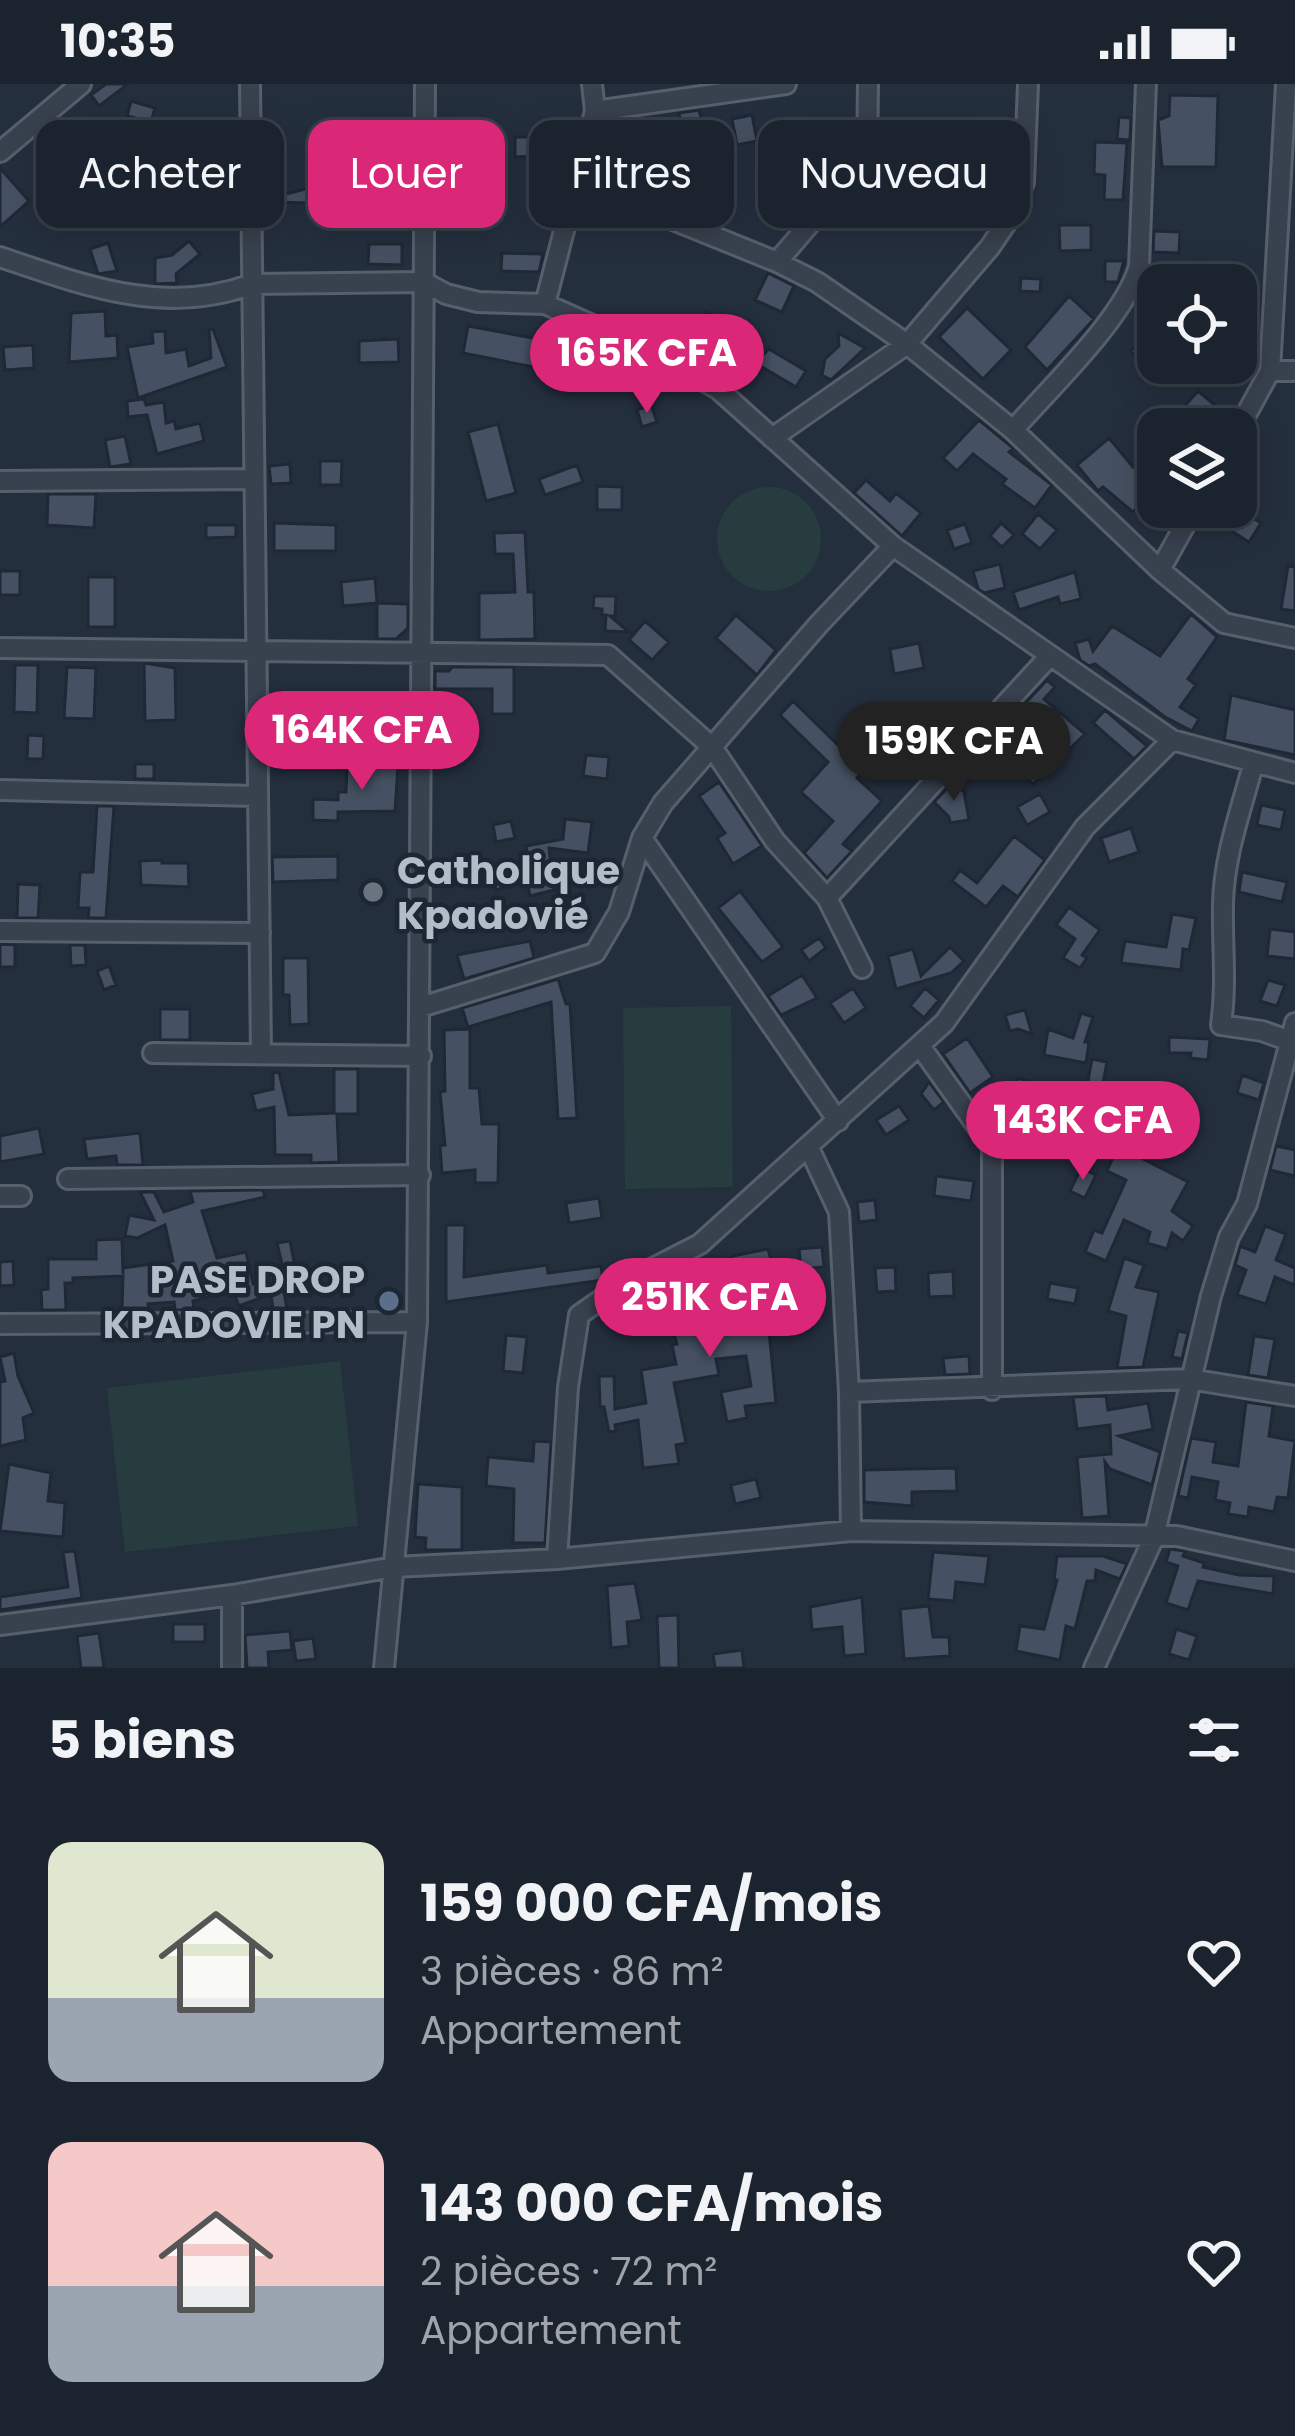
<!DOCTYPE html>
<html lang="fr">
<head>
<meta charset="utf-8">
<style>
	:root { --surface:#1b232e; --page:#282f3a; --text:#f1f3f6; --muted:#a0a4aa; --line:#39404a; --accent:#db2777 }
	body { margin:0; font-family:Poppins,sans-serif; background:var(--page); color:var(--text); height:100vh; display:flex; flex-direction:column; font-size:45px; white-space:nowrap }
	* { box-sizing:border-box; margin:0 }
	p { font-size:39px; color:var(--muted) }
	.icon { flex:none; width:66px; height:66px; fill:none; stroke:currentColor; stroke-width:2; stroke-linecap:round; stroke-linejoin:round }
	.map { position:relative; height:1584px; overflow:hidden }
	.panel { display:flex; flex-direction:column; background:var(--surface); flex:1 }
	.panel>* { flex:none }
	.top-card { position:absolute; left:36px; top:36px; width:1224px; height:108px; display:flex; gap:24px }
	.buttons { position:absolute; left:1137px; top:180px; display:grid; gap:24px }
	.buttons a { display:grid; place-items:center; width:120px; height:120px; border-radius:24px; background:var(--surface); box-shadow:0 6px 30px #0003,0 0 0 3px var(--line); font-size:60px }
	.price { position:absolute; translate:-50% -102px; padding:0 27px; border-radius:42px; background:var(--accent); color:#fff; font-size:39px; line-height:78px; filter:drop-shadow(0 3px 6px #0008) }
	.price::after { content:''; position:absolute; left:50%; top:72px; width:36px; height:27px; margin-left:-18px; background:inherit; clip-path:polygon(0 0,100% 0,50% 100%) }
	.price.on { background:#222; color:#fff }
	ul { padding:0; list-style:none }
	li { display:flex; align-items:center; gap:36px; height:300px; padding:0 48px }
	li span { display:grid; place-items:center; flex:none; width:336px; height:240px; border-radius:24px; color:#555 }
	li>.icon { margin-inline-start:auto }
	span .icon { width:144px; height:144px; fill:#fffc; stroke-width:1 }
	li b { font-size:51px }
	h2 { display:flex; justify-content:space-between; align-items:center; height:144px; padding:0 48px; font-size:51px }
	.chip { padding:0 42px; border-radius:24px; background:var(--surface); box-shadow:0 6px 30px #0003,0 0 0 3px var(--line); font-size:42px; line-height:108px }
	.chip.on { background:var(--accent); color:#fff }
	.status { display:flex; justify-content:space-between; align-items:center; height:84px; padding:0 60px; background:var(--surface); direction:ltr }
	.status svg { height:33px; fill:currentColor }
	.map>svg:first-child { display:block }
</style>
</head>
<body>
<div class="status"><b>10:35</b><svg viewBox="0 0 49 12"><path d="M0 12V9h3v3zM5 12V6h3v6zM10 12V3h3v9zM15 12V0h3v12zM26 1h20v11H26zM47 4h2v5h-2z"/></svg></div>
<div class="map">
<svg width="1295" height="1584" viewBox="0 0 1295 1584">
	<rect width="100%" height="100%" fill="#242f3e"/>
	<path fill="#263c3f" d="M717 455a52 52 0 1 1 104 0a52 52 0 1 1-104 0Z
		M731 922 733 1103 625 1105 623 924Z
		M340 1277 358 1442 125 1468 107 1304Z"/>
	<path fill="#455162" stroke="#1f2835" stroke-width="3" d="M106 0H128L99 22 91 11Z
		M1170 11 1218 12 1216 83H1162L1158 36 1169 32Z
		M131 17 155 24 151 38 127 32Z
		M699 26 707 57 687 62 679 29Z
		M752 31 757 57 737 61 732 35Z
		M1119 33 1131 34 1130 56 1117 55Z
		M827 36 831 64 842 71 826 98 808 87 814 114 793 139 779 81 803 75 799 40Z
		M385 38 405 39 408 82 363 80 364 71 330 72V51L385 55Z
		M114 44 133 48 129 62 111 58Z
		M515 53H546V72L515 73Z
		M1095 58 1127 59 1123 116H1104L1105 91 1094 90Z
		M109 66 110 83 78 84V67Z
		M232 74 237 98 223 100 218 76Z
		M0 84 29 117 0 143Z
		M916 90 930 100 919 115 905 105Z
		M186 100 188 125 158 127 160 134 149 138 140 113 171 101Z
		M313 103H338V120L275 118 274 113Z
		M365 108 366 132 342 133 341 109Z
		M1059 141H1091V166L1060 167Z
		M1154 147 1180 148 1179 169 1153 168Z
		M189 157 200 170 176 190 177 199 155 200V174L172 171Z
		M108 159 117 187 98 190 90 165Z
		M369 160H402V181L368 180Z
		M502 169 543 170 539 188 501 187Z
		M1105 177H1124L1118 198H1105Z
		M768 189 794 202 782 228 755 216Z
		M1021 194 1041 195 1040 208 1020 207Z
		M1069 212 1094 235 1047 286 1025 263Z
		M967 224 1011 266 983 295 939 253Z
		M105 227 106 252 117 251 118 274 69 278 71 229Z
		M706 228 735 244 717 276 688 260 683 270 672 263 682 245 692 252Z
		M468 242 544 256 538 284 463 269Z
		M213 245 227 283 138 314 127 263 153 259 152 248 165 247 166 269 186 265 189 282 211 274 209 246Z
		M838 249 865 264 831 296 822 291 825 275 839 262Z
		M1149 249 1158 258V278L1150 286 1131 267Z
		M398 255 399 278 359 279V257Z
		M33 261 34 284 5 286 3 263Z
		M769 265 806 287 796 303 755 279Z
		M1198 307 1216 322 1199 341 1181 326Z
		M144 315 146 321 164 318 166 339 174 337 176 345 200 339 204 357 157 370 147 331 128 333 127 317Z
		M651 321 657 338 642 343 637 326Z
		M979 336 1013 364 1009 368 1052 401 1035 424 1002 400 1006 395 973 370 957 387 943 374Z
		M498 340 516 409 486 417 468 348Z
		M125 352 131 380 110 383 105 356Z
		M1109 354 1133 383 1150 365 1158 372V399L1133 428 1103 403 1098 407 1077 381Z
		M320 377H342L341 401H320Z
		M290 380 291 399 271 400 269 382Z
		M577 381 583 398 545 411 539 395Z
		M866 396 890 417 896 409 921 429 902 452 854 409Z
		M597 402 622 403V426H597Z
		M48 410H96L94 444 47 441Z
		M1208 423H1235L1261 439 1249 458 1206 431Z
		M1038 430 1057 446 1040 465 1022 450Z
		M274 439 336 441V467H274Z
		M1001 439 1014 451 1002 463 990 452Z
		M965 440 972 459 954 465 947 446Z
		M206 441H236V453L206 454Z
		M525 448 528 508H534L535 555 479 556V509L515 508 513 470H495L494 449Z
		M1000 480 1005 504 984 509 978 505 973 487Z
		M1288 482 1295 483V527L1281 525Z
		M0 487H20V511H0Z
		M1075 488 1081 515 1060 520 1058 513 1019 526 1013 508Z
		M88 493H115V543H88Z
		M375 494 377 519 343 522 341 498Z
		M594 512H616L615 532H610L629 548 605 547 606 531H602V525L593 524Z
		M377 519 408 520V544L396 555H377Z
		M1191 530 1217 553 1188 595 1196 601 1180 623 1199 635 1192 647 1165 633 1095 580 1089 582 1080 576 1075 559 1089 555 1093 567 1112 542 1160 572Z
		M736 531 776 566 757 591 716 554Z
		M645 537 669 558 652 576 629 556Z
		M919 559 924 584 894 590 890 565Z
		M144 579 175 584 176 636 145 637Z
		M15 581H38L37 629 14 628Z
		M67 583 96 584 94 635 64 634Z
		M452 583H514V630H492V605H435V587H449Z
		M1047 596 1055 603 1044 615 1085 650 1033 700 987 660Z
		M1231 611 1295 626V671L1224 656Z
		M793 617 845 668 858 655 876 673 857 694 882 717 843 760 852 767 827 794 804 769 833 737 801 708 828 678 780 631Z
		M1105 626 1147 662 1134 675 1093 639Z
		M311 644H337V669H312Z
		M28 651 44 652 43 675H27Z
		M586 671 609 673 607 695 583 692Z
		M135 680H154V695H135Z
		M347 681 398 682 395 727 338 728V737L313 736V715L338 716V708H346Z
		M719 698 762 762 733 780 717 754 725 749 699 712Z
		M953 698 964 708 969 736 950 739 949 733 934 718Z
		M1040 710 1050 728 1027 741 1017 723Z
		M1261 721 1285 726 1281 746 1257 741Z
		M97 722H114L106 834H88L89 824H78L80 788H93Z
		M565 735 592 738 588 769 549 764 554 806 530 812 527 797 496 806 492 792 529 780 526 762 563 755Z
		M511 737 515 754 496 758 493 741Z
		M1131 744 1139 768 1109 778 1101 754Z
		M1014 752 1045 776 1018 813 1003 802 986 823 952 797 960 786 977 799Z
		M338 772V796L273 798 272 773Z
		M162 776V779H188L189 803 141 801 140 777Z
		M1242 788 1287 798 1282 818 1239 808Z
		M18 800 40 801 38 834H17Z
		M740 807 783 863 762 878 718 824Z
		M1069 823 1100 846 1082 871 1087 874 1080 884 1063 874 1075 855 1056 841Z
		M1172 830 1196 834 1189 866 1183 865 1181 886 1121 879 1125 857 1166 863Z
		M1270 845 1295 848V875L1267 872Z
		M819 854 826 864 809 877 801 866Z
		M530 857 534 874 464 895 457 871Z
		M0 860 15 861V883H0Z
		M70 861H85L86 881 71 882Z
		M950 863 964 877 951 889 896 905 888 872 913 865 921 892Z
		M283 874H308L309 940 290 941 289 911H283Z
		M109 882 116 901 104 906 97 887Z
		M802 891 817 914 781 931 768 912Z
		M558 895 566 920H570L577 1034 558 1035 551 918 468 943 462 924Z
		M1268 896 1285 901 1277 922 1260 917Z
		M853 904 866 924 844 939 830 919Z
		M925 904 939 916 924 934 910 922Z
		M160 925H190V956H160Z
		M1025 926 1032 950 1018 945 1010 947 1005 931Z
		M1081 929 1093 933 1085 958H1089L1086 979 1044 971 1048 945 1073 954Z
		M470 945V1004H479L482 1040H499L498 1099H475V1086L442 1089 440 1062 445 1061 440 1008 445 1007 444 946Z
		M1169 953 1210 955 1208 976 1190 974 1191 969H1169Z
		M967 954 993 993 970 1009 943 970Z
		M1092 975 1107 978 1101 1010 1086 1007Z
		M334 985H358V1030H337L339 1078 311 1079V1071H275L274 1023 256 1027 252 1010 273 1005V989L279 988 289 1031 334 1029Z
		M1242 991 1264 999 1259 1016 1237 1009Z
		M1018 994 1048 1003 1043 1019 1014 1011Z
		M929 998 944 1018 934 1026 921 1010Z
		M1049 1011 1069 1017 1064 1030 1045 1023Z
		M1154 1016 1168 1017 1166 1040 1185 1042 1183 1056 1138 1049 1140 1036 1152 1038Z
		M899 1022 909 1036 886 1051 876 1036Z
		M39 1044 44 1070 0 1078V1052Z
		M140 1049 143 1081H117L116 1072 87 1075 84 1055Z
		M1118 1062 1188 1098 1172 1127 1193 1142 1183 1157 1172 1149 1167 1165 1147 1159 1150 1148 1124 1136 1106 1177 1085 1168 1094 1146 1102 1149 1126 1096 1107 1087Z
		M1276 1062 1295 1066V1092L1270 1086Z
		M1081 1084 1096 1091 1085 1114 1070 1107Z
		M936 1092 974 1097 971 1117 934 1112Z
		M263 1106 265 1113 202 1127 217 1174 246 1168 253 1200 257 1199 263 1213 239 1222 233 1207 193 1217 194 1226H175L174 1218 148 1220V1226H122L123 1192 73 1194V1199H65L66 1226H42L41 1206 48 1205V1175H96V1156L122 1155 123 1190V1184L173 1177 165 1141 137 1154 125 1152 129 1131 154 1136 140 1108H154L164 1128 193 1118 190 1107Z
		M599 1114 602 1134 569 1139 566 1119Z
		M875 1116 877 1136 859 1138 857 1118Z
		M446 1141H465L464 1193 547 1181 548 1189 601 1182 603 1196 446 1218Z
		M1265 1142 1286 1150 1276 1176 1295 1184V1201L1275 1193 1266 1220 1237 1211 1246 1186 1235 1181 1240 1162 1255 1168Z
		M290 1157 295 1182 283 1184 277 1159Z
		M822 1163 824 1183 801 1185 799 1165Z
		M768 1165 780 1208 786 1206 800 1242 769 1247 776 1319 745 1322 747 1334 727 1338 721 1308 751 1302 746 1272 716 1275 719 1291 674 1299 686 1359 676 1361 679 1380 643 1384 638 1336 615 1341 616 1347 609 1348 604 1323H600L599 1292H614L615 1325 646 1319 641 1286 676 1280 672 1261 677 1260 668 1233 684 1227 685 1232 713 1222 714 1226 752 1211 724 1181 733 1172Z
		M1124 1174 1144 1181 1136 1203 1159 1208 1143 1283 1117 1284 1126 1232 1108 1227Z
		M13 1177 14 1201 0 1202V1178Z
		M895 1183 896 1207 877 1208 875 1184Z
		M953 1187 954 1212 929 1213 928 1189Z
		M1050 1199 1078 1204 1075 1220 1047 1215Z
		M283 1202 287 1225H273L270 1204Z
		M1178 1247 1188 1249 1182 1275 1172 1273Z
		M506 1251 527 1253 523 1289 503 1287Z
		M1254 1252 1275 1255 1268 1294 1248 1291Z
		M14 1269 18 1292 34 1329 23 1334 26 1356 0 1362V1298L5 1297 0 1273Z
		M969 1272 970 1290 945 1291 943 1274Z
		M1106 1312 1108 1326 1148 1319 1153 1345 1119 1352 1160 1368 1152 1401 1110 1385 1105 1378 1109 1432 1082 1434 1077 1373 1111 1370 1110 1341 1077 1345 1073 1313Z
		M1246 1318 1273 1322 1269 1352 1295 1357 1288 1414 1277 1413 1274 1428 1249 1423 1248 1433 1228 1430 1230 1419 1215 1416 1218 1398 1192 1393 1188 1414 1178 1412 1191 1354 1216 1358 1213 1378 1238 1382Z
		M534 1357 551 1358 545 1459H513L514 1405 486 1402 488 1373 533 1377Z
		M9 1380 51 1389 48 1417 65 1419 63 1453 0 1447Z
		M956 1384 957 1407 912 1408V1422L864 1418V1386Z
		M756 1395 761 1414 735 1420 731 1401Z
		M418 1400 462 1403V1466H425L426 1454 415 1453Z
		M1170 1465 1185 1467 1183 1472 1204 1479 1203 1483 1239 1491 1274 1492 1273 1510 1198 1497 1188 1526 1166 1519 1178 1482 1166 1478Z
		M75 1467 82 1514 0 1526V1513L68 1503 63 1468Z
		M933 1468 989 1472 985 1501 956 1498 954 1517 928 1515Z
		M1057 1472H1103L1127 1480 1120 1495 1096 1486 1095 1497H1087L1075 1545 1066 1542 1060 1576 1016 1567 1020 1542 1044 1545 1057 1496H1054Z
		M635 1499 642 1536 627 1538 629 1562 611 1564 607 1502Z
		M862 1513 866 1570 844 1572 842 1543 812 1546 810 1523Z
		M929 1522 933 1553H949L950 1572 904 1575 900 1525Z
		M678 1531 679 1584H659L657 1532Z
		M173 1540H205V1558H173Z
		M1176 1545 1197 1552 1189 1576 1169 1570Z
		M290 1547 292 1566 268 1568 269 1584H247L245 1551Z
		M99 1549 104 1584H81L77 1552Z
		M313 1554 316 1575 296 1577 293 1557Z
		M742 1566 744 1584H715L713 1570Z"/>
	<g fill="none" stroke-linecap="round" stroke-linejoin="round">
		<defs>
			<path id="minor" d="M250 0 261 970
				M595 27 786 0
				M0 68 81 0
				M579 98 777 178 817 198 907 260 1013 346 1160 486 1224 539 1295 554
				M0 173C83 201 164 233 252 200L424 198 446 210 478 218 545 220 655 269 718 305 893 462 1172 656 1295 689
				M777 178 867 73 868 0
				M545 220 595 27 592 0
				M1270 287H1295
				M1013 346C1049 305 1126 232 1139 182L1146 0
				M1236 349 1270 287 1286 0
				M772 354 907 260 990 163 1007 138 1024 98 1028 0
				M0 397 254 395
				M1160 486 1195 423
				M0 564 608 571 712 663 775 757 827 814 862 884
				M1253 681C1241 726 1224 772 1223 819 1222 861 1227 899 1221 941L1262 947 1290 957
				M0 706 258 712
				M642 754 838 1037
				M827 814 1048 574
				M0 847 260 849
				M421 923 595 869 619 828 642 754 663 719 819 540 893 462
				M920 962 992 1063V1306
				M153 969 421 972
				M808 1062 839 1128 849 1308 851 1447
				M68 1095 420 1091
				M0 1112H21
				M0 1240 417 1238
				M849 1308 1189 1295 1295 1312
				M557 1475 568 1303 579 1231 626 1198 700 1160 944 939 1085 743 1172 656
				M232 1511V1584
				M0 1541 232 1511 394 1483 557 1475 851 1447 1177 1452 1295 1477
				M384 1584 417 1238 425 0
				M1094 1584 1154 1453 1211 1212 1229 1153 1247 1120 1295 939"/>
		</defs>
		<use href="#minor" stroke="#565f6c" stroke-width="24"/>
		<use href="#minor" stroke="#38414e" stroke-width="18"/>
	</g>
	<circle fill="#6b7280" stroke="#1d2633" stroke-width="4.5" cx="373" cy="808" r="12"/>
	<circle fill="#5c6f8a" stroke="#1d2633" stroke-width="4.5" cx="389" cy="1217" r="12"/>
	<g text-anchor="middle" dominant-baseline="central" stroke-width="9" stroke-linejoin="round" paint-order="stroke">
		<g font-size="39" font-weight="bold" fill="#b4bcc9" stroke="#1d2633" text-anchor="start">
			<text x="397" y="786">Catholique<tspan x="397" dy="45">Kpadovié</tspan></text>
			<text x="365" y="1195" text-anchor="end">PASE DROP<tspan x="365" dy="45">KPADOVIE PN</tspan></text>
		</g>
	</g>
</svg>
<div class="buttons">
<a><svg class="icon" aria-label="locate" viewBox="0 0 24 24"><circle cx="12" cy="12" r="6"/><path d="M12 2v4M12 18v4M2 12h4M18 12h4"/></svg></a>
<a><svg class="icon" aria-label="layers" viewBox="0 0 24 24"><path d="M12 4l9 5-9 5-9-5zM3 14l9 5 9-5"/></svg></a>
</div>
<b class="price" style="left:647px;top:332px">165K CFA</b>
<b class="price" style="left:362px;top:709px">164K CFA</b>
<b class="price on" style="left:954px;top:720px">159K CFA</b>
<b class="price" style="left:1083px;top:1099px">143K CFA</b>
<b class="price" style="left:710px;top:1276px">251K CFA</b>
<div class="top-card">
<a class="chip">Acheter</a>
<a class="chip on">Louer</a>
<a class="chip">Filtres</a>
<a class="chip">Nouveau</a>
</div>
</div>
<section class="panel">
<h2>5 biens<svg class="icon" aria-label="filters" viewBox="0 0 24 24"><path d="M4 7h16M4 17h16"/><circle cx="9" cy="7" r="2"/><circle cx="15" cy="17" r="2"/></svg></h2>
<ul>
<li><span style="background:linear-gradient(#dfe7d0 65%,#9aa5b1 0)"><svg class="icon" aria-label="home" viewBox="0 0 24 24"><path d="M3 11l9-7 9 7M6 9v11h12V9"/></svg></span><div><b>159 000 CFA/mois</b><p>3 pièces · 86 m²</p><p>Appartement</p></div><svg class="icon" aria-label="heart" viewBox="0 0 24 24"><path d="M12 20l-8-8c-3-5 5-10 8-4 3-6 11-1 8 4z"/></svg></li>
<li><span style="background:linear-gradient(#f6c9c9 60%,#9aa5b1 0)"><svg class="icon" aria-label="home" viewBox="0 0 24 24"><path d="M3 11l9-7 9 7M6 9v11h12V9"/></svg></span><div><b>143 000 CFA/mois</b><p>2 pièces · 72 m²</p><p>Appartement</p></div><svg class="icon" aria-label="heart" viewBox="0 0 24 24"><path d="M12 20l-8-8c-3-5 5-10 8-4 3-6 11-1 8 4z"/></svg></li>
</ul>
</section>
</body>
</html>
